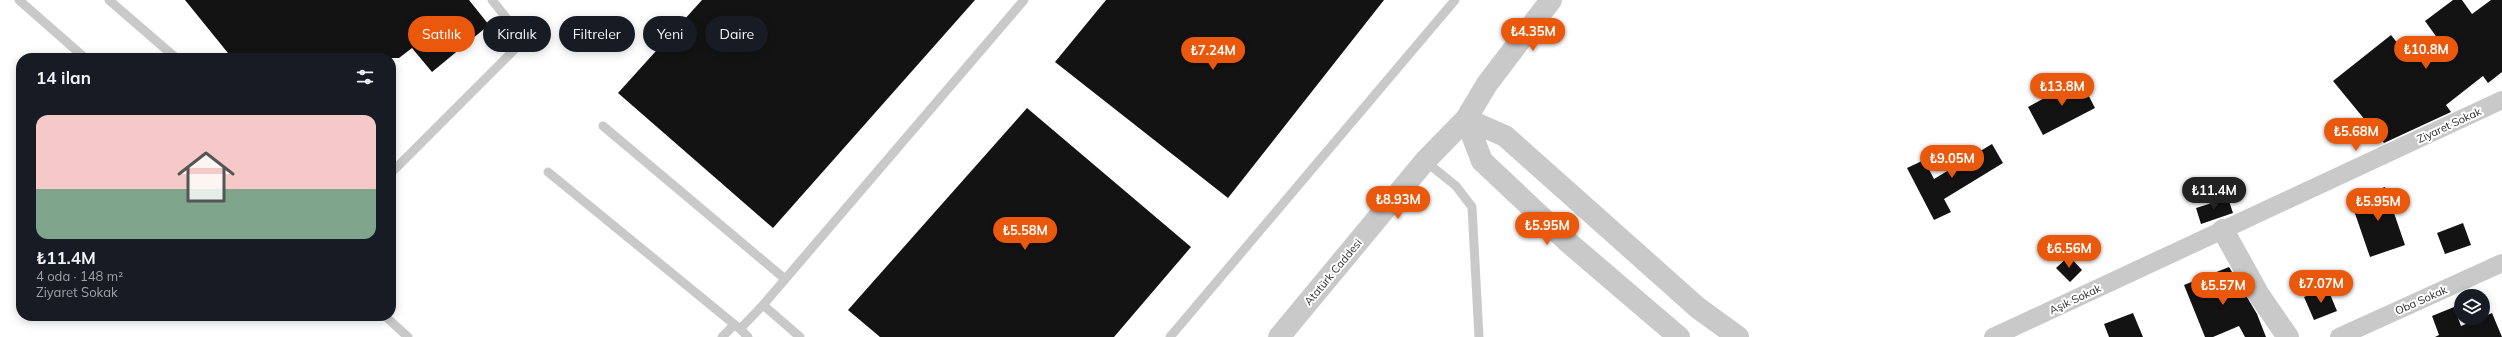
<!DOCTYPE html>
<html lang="tr">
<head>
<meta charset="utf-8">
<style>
	:root { --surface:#171b24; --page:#20242c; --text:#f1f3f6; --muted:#9ea1a6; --line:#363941; --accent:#ea580c }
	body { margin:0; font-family:Mulish,sans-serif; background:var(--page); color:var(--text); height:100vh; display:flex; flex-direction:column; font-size:15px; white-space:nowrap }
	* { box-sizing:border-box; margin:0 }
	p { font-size:13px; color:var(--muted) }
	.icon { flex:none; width:22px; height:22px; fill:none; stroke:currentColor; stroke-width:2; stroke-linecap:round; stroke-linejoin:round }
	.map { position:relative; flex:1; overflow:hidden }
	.side { position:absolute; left:16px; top:53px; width:380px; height:268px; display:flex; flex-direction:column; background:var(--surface); border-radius:16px; box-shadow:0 2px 10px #0003 }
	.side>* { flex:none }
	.hud { position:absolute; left:408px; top:16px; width:380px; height:36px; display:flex; gap:8px }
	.tools { position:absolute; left:2454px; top:289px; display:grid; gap:8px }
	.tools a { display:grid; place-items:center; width:36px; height:36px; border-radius:50%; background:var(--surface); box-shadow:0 2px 10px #0003; font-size:20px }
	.price { position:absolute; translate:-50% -34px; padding:0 9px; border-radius:14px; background:var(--accent); color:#fff; font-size:13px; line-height:26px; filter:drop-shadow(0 1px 2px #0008) }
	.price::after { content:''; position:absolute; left:50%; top:24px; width:12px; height:9px; margin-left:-6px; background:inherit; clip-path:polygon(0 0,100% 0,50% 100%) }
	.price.current { background:#222; color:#fff }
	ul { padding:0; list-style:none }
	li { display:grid; align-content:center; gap:8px; height:212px; padding:0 20px }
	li+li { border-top:1px solid var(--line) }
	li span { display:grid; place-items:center; height:124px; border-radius:12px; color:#555 }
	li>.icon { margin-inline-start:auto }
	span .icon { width:72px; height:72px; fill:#fffc; stroke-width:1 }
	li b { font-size:17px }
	h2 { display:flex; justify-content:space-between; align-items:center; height:48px; padding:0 20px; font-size:17px }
	.tag { padding:0 14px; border-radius:18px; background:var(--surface); box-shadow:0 2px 10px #0003; font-size:14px; line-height:36px }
	.tag.current { background:var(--accent); color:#fff }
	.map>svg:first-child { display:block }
</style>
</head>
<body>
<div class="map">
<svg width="2502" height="337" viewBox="0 0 2502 337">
	<rect width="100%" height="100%" fill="#fff"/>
	<path fill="#131313" d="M185 0H469L489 25 432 72 412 48 399 58H232Z
		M702 0H975L773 228 618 93Z
		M1106 0H1384L1228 198 1055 62Z
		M2453 0H2462L2472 14 2491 0H2502V72L2488 83 2483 76 2446 105 2451 112 2384 143 2333 81 2391 35 2411 60 2438 39 2425 21Z
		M2080 79 2095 108 2043 135 2028 107Z
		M1027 108 1191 247 1114 337H880L848 310Z
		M1992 144 2003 163 1944 199 1951 212 1934 220 1907 168 1924 160 1934 179Z
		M2385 187 2405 245 2370 257 2350 199Z
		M2228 198 2233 213 2201 224 2196 208Z
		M2463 223 2471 245 2445 254 2437 233Z
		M2069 256 2082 270 2070 282 2056 268Z
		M2229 267 2257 314 2266 337H2245L2239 326 2213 337H2205L2184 285Z
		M2327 287 2337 311 2314 320 2304 297Z
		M2454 307 2461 326 2492 313 2502 337H2435L2439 335 2432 316Z
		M2133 313 2143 337H2109L2104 324Z"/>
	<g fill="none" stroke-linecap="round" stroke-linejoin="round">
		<path stroke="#c9c9c9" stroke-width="9" d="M19 0 85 58
			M109 0 176 58
			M603 126 785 279
			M1425 161 1456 186 1472 207 1479 337
			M548 172 740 329
			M391 173 524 40 492 0
			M763 305 1024 0
			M385 316 408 337
			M722 337 734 325
			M748 337 740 329 763 305 800 337
			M1170 337 1455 0"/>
		<path stroke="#c9c9c9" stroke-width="18" d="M1993 337 2502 100
			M2339 337 2502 263"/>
		<path stroke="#c9c9c9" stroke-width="22" d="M1466 119 1505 136 1698 308 1738 337
			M1466 119 1482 161 1569 243 1679 337
			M2223 230 2259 295 2288 337
			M1279 337 1425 161 1466 119 1487 84 1551 0"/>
	</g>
	<g text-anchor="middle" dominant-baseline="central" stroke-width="4" stroke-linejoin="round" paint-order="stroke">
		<g font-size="11" fill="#2c2c2c" stroke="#fff">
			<text transform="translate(2449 125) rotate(-25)">Ziyaret Sokak</text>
			<text transform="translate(1333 272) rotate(-50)">Atatürk Caddesi</text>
			<text transform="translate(2075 299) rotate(-25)">Aşık Sokak</text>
			<text transform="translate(2421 300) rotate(-24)">Oba Sokak</text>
		</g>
	</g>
</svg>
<div class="tools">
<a><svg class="icon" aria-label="layers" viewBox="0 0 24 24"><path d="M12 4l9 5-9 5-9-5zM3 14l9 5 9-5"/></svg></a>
</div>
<b class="price" style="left:1533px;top:52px">₺4.35M</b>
<b class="price" style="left:2426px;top:70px">₺10.8M</b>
<b class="price" style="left:1213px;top:71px">₺7.24M</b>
<b class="price" style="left:2062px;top:107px">₺13.8M</b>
<b class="price" style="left:2356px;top:152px">₺5.68M</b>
<b class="price" style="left:1952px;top:179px">₺9.05M</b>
<b class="price current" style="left:2214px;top:211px">₺11.4M</b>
<b class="price" style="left:1398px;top:220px">₺8.93M</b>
<b class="price" style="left:2378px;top:222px">₺5.95M</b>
<b class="price" style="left:1547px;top:246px">₺5.95M</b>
<b class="price" style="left:1025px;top:251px">₺5.58M</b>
<b class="price" style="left:2069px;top:269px">₺6.56M</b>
<b class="price" style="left:2321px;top:304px">₺7.07M</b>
<b class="price" style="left:2223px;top:306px">₺5.57M</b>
<div class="hud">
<a class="tag current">Satılık</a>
<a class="tag">Kiralık</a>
<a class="tag">Filtreler</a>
<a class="tag">Yeni</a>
<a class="tag">Daire</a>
</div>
<section class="side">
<h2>14 ilan<svg class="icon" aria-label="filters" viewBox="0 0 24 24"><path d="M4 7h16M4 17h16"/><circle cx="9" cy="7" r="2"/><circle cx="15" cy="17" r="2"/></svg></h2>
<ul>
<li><span style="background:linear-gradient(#f6c9c9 60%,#7fa58c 0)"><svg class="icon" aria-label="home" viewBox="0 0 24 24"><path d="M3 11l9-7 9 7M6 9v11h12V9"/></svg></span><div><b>₺11.4M</b><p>4 oda · 148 m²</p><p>Ziyaret Sokak</p></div></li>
</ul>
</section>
</div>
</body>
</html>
